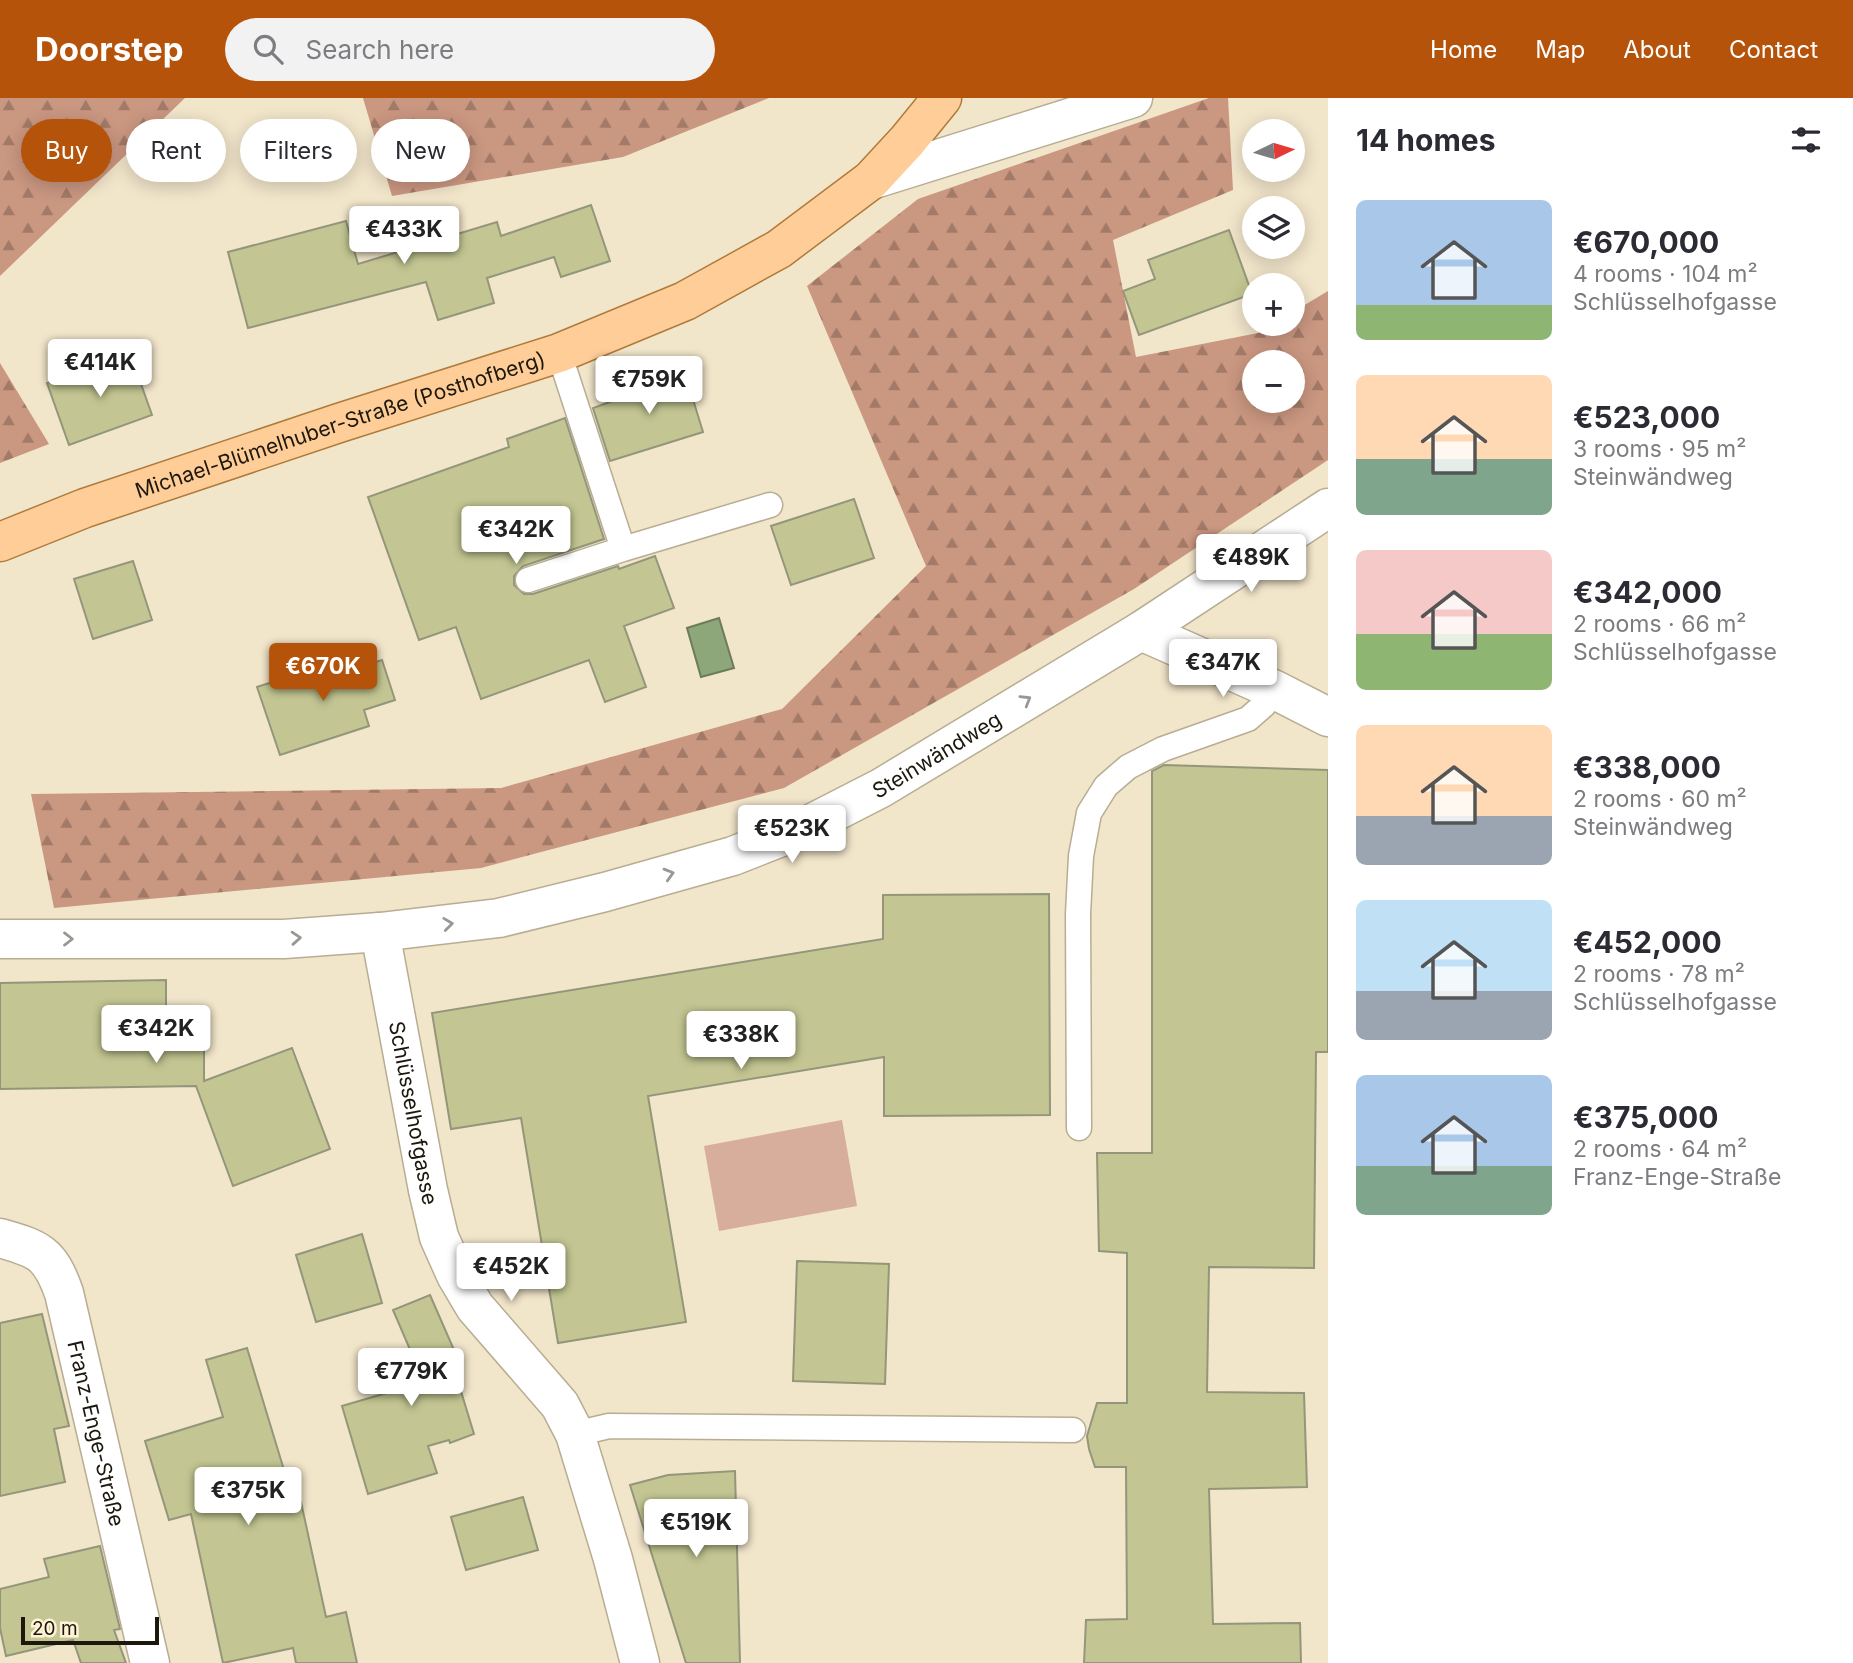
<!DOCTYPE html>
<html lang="en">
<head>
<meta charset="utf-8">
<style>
	:root { --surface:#fff; --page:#f2f2f3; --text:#2b2b33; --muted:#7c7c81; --accent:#b45309 }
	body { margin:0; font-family:Inter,sans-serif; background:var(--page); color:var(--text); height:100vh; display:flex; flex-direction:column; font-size:26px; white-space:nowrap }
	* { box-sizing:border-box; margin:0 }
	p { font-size:23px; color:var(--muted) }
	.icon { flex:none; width:38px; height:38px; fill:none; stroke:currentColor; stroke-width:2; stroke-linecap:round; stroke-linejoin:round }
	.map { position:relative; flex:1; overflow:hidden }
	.sheet { display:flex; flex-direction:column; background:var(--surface); width:525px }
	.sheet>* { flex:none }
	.hud { position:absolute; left:21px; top:21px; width:665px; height:63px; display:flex; gap:14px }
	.needle { width:46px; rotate:85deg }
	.fabs { position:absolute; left:1242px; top:21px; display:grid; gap:14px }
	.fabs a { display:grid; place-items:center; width:63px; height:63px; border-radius:50%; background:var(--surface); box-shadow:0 4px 18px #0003; font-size:35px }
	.scale { position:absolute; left:21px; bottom:18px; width:138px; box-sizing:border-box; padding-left:7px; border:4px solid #1c180e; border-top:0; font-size:19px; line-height:24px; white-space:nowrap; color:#1c180e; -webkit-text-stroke:5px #fef3d7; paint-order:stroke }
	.price { position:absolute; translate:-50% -60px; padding:0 16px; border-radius:7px; background:#fff; color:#222; font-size:23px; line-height:46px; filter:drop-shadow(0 2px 4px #0008) }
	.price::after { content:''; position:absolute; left:50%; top:42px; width:21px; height:16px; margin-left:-10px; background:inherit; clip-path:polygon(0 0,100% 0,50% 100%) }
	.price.on { background:var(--accent); color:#fff }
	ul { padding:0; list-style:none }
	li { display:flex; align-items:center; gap:21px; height:175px; padding:0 28px }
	li span { display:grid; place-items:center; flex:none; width:196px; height:140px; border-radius:10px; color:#555 }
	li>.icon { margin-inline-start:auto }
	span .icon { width:84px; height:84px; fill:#fffc; stroke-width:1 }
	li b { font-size:30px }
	h2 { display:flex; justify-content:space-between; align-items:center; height:84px; padding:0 28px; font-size:30px }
	.pill { padding:0 24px; border-radius:32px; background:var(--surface); box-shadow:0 4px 18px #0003; font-size:24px; line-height:63px }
	.pill.on { background:var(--accent); color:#fff }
	header { display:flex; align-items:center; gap:42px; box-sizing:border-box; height:98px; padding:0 35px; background:var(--accent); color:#fff }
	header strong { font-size:33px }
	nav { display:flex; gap:38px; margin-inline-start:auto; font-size:24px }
	.search { width:490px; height:63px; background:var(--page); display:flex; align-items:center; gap:18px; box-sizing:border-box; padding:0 24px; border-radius:38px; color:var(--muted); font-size:26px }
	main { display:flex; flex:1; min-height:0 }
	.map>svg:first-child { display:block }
</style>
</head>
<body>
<header>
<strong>Doorstep</strong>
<div class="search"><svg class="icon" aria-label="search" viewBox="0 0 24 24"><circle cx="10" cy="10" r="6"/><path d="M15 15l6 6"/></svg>Search here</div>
<nav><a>Home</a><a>Map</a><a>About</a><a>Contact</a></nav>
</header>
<main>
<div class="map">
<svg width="1328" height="1565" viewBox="0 0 1328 1565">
	<defs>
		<pattern id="forest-firs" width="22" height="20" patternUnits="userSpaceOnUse" patternTransform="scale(1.75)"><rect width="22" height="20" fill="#ca9781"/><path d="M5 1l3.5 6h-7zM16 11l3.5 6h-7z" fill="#a37a68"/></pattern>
	</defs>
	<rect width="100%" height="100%" fill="#f1e5ca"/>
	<path fill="url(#forest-firs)" fill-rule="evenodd" d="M0 0H185L0 178Z
		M363 0H769L623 59 392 98Z
		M1209 0H1228L1233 92 1113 142 1136 259 1258 235 1274 226H1293V214L1328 193V362L1134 491 784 690 481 770 54 810 31 696 501 690 782 611 926 468 807 188 918 101ZM1255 264H1293V303H1255Z
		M0 265 49 346 0 365Z"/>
	<path fill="#d7ad9b" d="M842 1022 857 1108 719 1133 704 1048Z"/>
	<path fill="#8ea77a" stroke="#6c7c5a" stroke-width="2" d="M719 520 734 570 701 579 687 530Z"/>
	<path fill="#c3c692" stroke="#94967b" stroke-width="2" d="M591 107 610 163 561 179 554 159 487 180 494 205 438 222 426 184 248 230 228 154 346 123 358 166 497 124 501 138Z
		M1229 132 1252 196 1139 237 1123 193 1155 181 1148 162Z
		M130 255 152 317 69 347 47 285Z
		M684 272 703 334 610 363 593 310 627 298 624 290Z
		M565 320 604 441 523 468 514 478V487L524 496H533L618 468 619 471 655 458 674 510 624 528 646 589 605 604 589 562 481 601 456 529 419 542 368 399 509 349 507 341Z
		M854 401 874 460 791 487 771 428Z
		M133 463 152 522 93 541 74 481Z
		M348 560 351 572 382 562 395 602 364 612 369 628 280 657 257 589Z
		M1164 667 1328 672V954H1316L1314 1170 1209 1169 1207 1294 1304 1295 1307 1389 1209 1391 1213 1526 1300 1525 1301 1565H1084L1086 1522 1127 1521 1126 1369H1095L1089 1351 1087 1338 1097 1305H1127V1155L1099 1153 1097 1055H1152V673Z
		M1049 796 1050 1017 884 1018V959L648 998 686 1224 558 1245 521 1020 451 1031 432 915 883 841V797Z
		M166 882V913H204V983L292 950 330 1051 233 1088 196 988 0 991V885Z
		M362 1136 382 1205 316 1224 296 1157Z
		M797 1163 889 1166 885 1286 793 1283Z
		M430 1197 454 1252 449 1254 474 1336 450 1345 449 1342 428 1348 437 1375 368 1396 342 1308 424 1284 393 1212Z
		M42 1216 69 1328 54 1331 65 1384 0 1398V1225Z
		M247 1250 294 1405 301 1404 326 1519 346 1514 357 1565H296L293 1550 223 1565 191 1416 169 1422 145 1343 223 1319 206 1262Z
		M735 1373 740 1565H686L630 1387 668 1377Z
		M523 1399 538 1452 466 1472 451 1419Z
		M100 1448 120 1531 114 1532 126 1565H81L73 1542 6 1558 0 1530V1491L49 1479 44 1461Z"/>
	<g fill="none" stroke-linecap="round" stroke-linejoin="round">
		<defs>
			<path id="service" d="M559 255 623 451
				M528 482 623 451 770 407
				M1079 1030 1078 816 1081 758 1089 715 1106 688 1128 669 1163 651 1248 621 1264 607 1275 592
				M575 1336 609 1328 1073 1332"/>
			<g id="minor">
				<path d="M871 82 1133 0"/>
				<path d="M1141 533 1275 592 1328 619"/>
				<path id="s1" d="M380 834 428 1092 439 1139 456 1177 475 1209 560 1307 575 1336 613 1461 640 1565"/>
				<path id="s2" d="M0 841H284L380 834 499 820 605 794 733 758 799 732 881 690 1141 533 1328 410"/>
				<path id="s3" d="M0 1140C39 1151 50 1155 64 1195L150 1565"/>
			</g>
			<g id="primary">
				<path id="s4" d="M0 444 85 410 339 325 559 255 685 203 779 151 871 82 907 43 942 0"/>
			</g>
		</defs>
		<use href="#service" stroke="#b8ad93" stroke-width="27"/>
		<use href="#minor" stroke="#b8ad93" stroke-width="41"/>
		<use href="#primary" stroke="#b07a3b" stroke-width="41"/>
		<use href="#service" stroke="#fff" stroke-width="24"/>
		<use href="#minor" stroke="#fff" stroke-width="38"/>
		<use href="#primary" stroke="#ffce98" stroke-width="38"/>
	</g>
	<defs><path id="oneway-chevron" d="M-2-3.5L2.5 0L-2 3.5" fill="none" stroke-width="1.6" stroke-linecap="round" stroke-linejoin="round" transform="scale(1.75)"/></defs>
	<g stroke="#999793">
		<use href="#oneway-chevron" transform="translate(1026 602) rotate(-31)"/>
		<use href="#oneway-chevron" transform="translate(669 776) rotate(-16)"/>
		<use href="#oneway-chevron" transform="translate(448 826) rotate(-7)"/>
		<use href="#oneway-chevron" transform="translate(296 840) rotate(-4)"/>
		<use href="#oneway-chevron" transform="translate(68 841)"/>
	</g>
	<g text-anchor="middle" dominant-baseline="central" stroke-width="7" stroke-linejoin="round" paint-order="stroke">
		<g font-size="21" fill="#1c180e" stroke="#fef3d7">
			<text stroke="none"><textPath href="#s4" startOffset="360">Michael-Blümelhuber-Straße (Posthofberg)</textPath></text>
			<text stroke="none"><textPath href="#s2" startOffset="970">Steinwändweg</textPath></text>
			<text stroke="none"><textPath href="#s1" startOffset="184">Schlüsselhofgasse</textPath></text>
			<text stroke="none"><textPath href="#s3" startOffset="234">Franz-Enge-Straße</textPath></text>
		</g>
	</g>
</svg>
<div class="fabs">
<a><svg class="needle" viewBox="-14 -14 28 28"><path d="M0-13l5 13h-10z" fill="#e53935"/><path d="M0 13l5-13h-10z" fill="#7c7c81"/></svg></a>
<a><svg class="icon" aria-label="layers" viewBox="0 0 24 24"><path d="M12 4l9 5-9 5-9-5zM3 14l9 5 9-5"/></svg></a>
<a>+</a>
<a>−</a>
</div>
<div class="scale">20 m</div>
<b class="price" style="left:404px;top:168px">€433K</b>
<b class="price" style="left:100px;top:301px">€414K</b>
<b class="price" style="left:649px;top:318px">€759K</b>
<b class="price" style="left:516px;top:468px">€342K</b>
<b class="price" style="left:1251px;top:496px">€489K</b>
<b class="price" style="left:1223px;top:601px">€347K</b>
<b class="price on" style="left:323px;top:605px">€670K</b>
<b class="price" style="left:792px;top:767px">€523K</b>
<b class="price" style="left:156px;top:967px">€342K</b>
<b class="price" style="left:741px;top:973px">€338K</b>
<b class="price" style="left:511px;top:1205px">€452K</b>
<b class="price" style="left:411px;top:1310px">€779K</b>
<b class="price" style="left:248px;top:1429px">€375K</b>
<b class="price" style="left:696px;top:1461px">€519K</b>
<div class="hud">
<a class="pill on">Buy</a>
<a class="pill">Rent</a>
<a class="pill">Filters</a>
<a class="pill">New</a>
</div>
</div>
<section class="sheet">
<h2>14 homes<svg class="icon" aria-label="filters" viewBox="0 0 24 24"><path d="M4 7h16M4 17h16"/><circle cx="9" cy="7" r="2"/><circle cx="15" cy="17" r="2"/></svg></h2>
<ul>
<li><span style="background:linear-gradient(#a9c7e8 75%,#8fb573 0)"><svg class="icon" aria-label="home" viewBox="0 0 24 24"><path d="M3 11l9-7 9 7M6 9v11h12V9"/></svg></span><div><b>€670,000</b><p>4 rooms · 104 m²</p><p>Schlüsselhofgasse</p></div></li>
<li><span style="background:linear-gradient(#ffd9b3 60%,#7fa58c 0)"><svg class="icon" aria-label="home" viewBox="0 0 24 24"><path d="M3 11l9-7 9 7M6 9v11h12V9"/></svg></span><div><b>€523,000</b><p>3 rooms · 95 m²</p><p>Steinwändweg</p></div></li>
<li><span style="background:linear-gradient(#f6c9c9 60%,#8fb573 0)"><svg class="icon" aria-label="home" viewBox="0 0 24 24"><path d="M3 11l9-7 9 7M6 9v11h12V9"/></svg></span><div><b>€342,000</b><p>2 rooms · 66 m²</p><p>Schlüsselhofgasse</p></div></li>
<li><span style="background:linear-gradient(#ffd9b3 65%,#9aa5b1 0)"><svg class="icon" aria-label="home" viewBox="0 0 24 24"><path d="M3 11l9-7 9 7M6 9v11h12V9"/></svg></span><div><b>€338,000</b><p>2 rooms · 60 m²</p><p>Steinwändweg</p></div></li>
<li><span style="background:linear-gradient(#bfe0f5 65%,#9aa5b1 0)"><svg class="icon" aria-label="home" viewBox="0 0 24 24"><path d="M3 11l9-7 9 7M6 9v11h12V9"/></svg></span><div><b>€452,000</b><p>2 rooms · 78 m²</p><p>Schlüsselhofgasse</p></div></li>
<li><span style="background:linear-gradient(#a9c7e8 65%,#7fa58c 0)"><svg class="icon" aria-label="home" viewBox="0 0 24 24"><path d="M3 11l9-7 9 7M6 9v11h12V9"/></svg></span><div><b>€375,000</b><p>2 rooms · 64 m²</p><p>Franz-Enge-Straße</p></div></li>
</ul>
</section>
</main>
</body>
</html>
